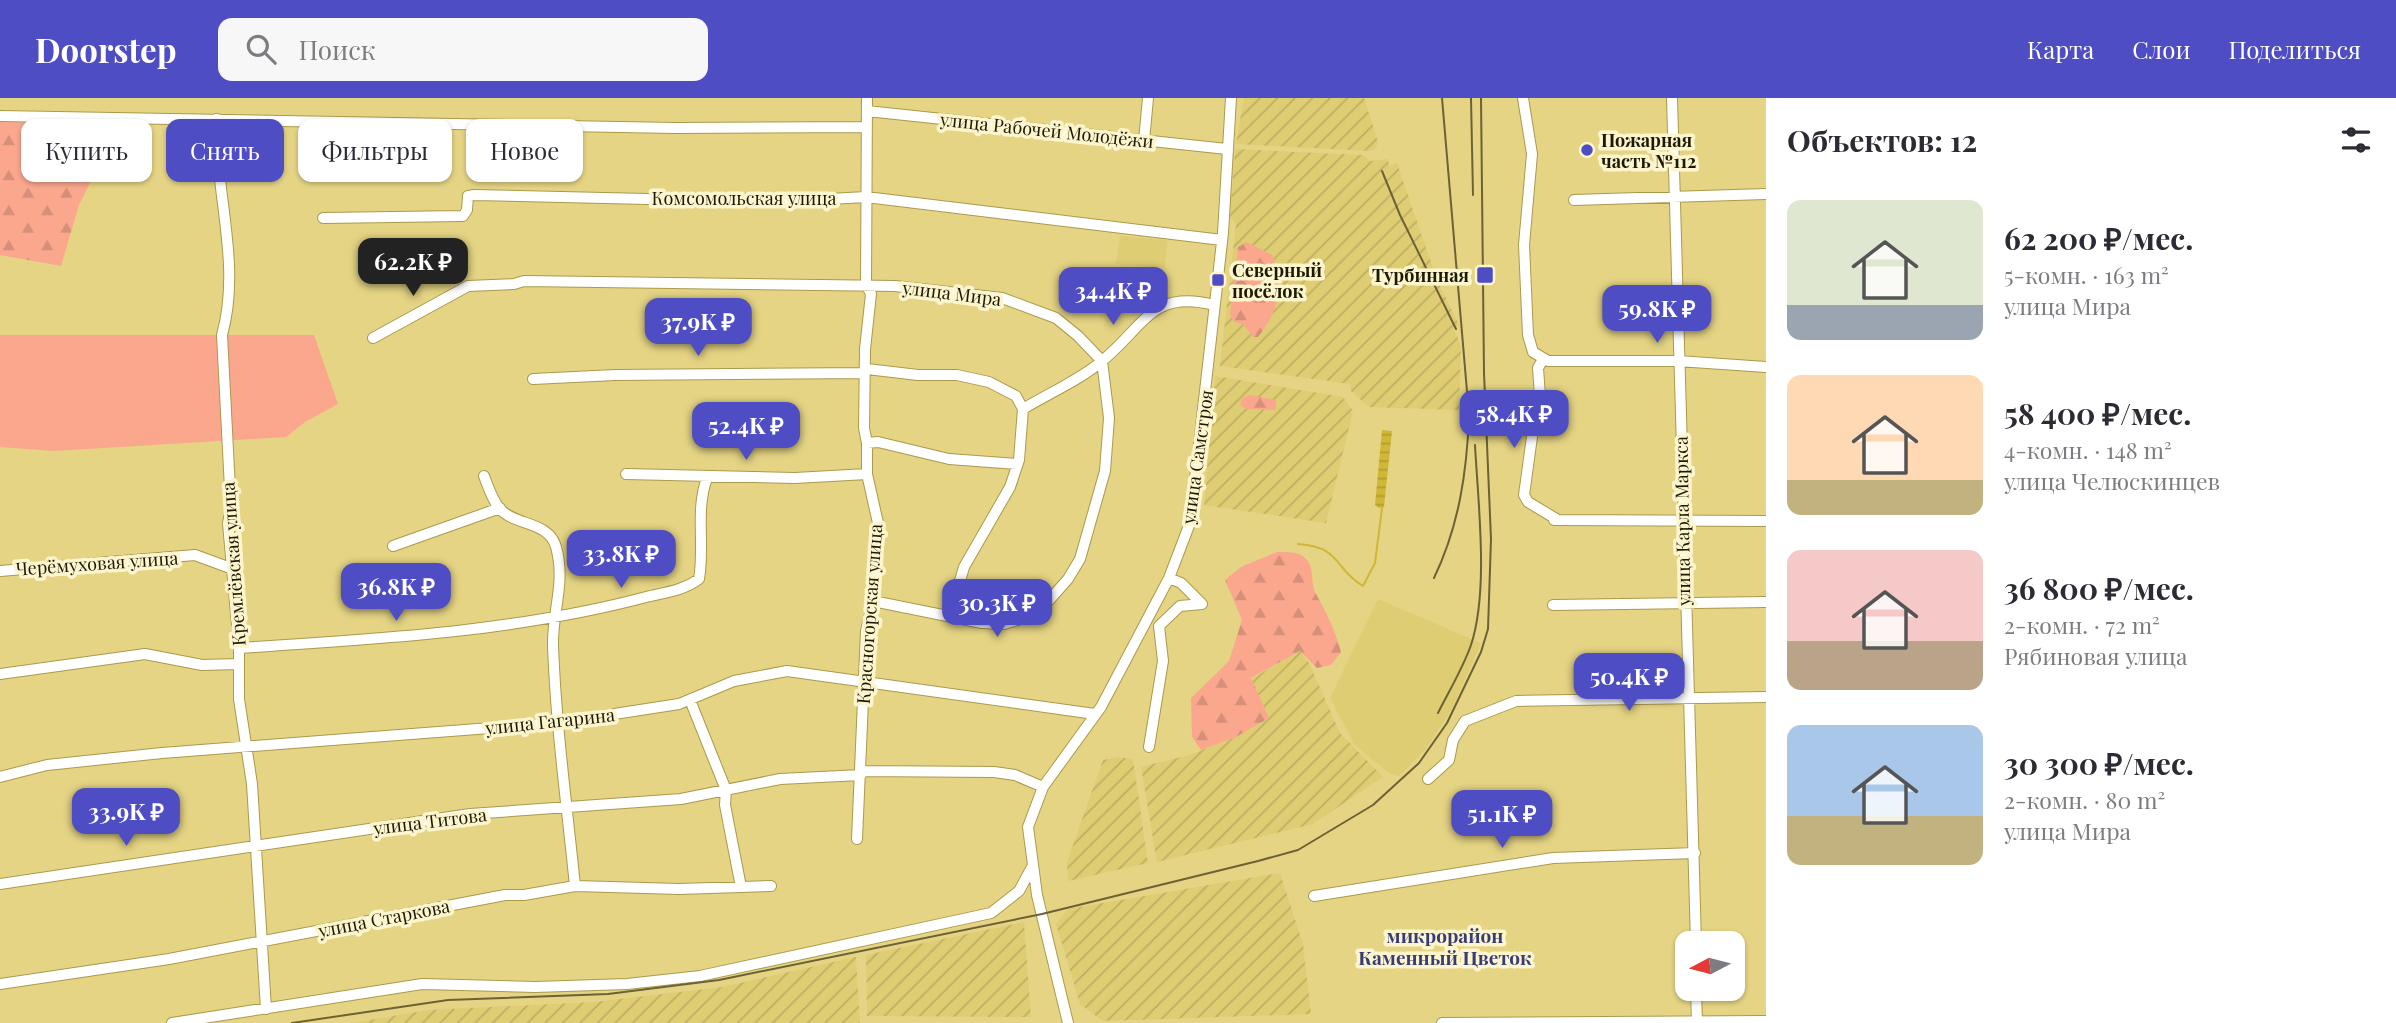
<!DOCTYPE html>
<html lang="ru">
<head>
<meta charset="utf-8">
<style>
	:root { --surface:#fff; --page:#f7f7f7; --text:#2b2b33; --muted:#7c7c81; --accent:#4e4dc4 }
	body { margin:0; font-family:"Playfair Display",serif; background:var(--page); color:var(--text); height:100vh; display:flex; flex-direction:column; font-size:26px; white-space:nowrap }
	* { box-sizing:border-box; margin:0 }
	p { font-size:23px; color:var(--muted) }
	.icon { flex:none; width:38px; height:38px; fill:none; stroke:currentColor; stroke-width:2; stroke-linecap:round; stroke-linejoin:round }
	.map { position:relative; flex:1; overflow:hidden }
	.drawer { display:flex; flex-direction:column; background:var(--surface); width:630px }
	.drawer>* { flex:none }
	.banner { position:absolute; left:21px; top:21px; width:665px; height:63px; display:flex; gap:14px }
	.needle { width:46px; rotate:263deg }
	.buttons { position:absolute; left:1675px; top:833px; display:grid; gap:14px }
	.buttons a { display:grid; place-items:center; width:70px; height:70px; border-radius:14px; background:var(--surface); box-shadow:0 2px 5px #0004; font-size:35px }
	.price { position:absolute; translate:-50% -60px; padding:0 16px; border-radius:14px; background:var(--accent); color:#fff; font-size:23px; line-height:46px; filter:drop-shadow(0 2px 4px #0008) }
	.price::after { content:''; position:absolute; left:50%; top:42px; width:21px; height:16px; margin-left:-10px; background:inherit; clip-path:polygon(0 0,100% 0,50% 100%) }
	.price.current { background:#222; color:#fff }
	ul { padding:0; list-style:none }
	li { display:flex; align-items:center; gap:21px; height:175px; padding:0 21px }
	li span { display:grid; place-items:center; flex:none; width:196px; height:140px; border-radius:14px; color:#555 }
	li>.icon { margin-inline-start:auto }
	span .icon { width:84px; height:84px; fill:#fffc; stroke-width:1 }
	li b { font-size:30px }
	h2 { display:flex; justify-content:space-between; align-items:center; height:84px; padding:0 21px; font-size:30px }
	.chip { padding:0 24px; border-radius:14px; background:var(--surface); box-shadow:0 2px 5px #0004; font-size:24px; line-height:63px }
	.chip.current { background:var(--accent); color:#fff }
	header { display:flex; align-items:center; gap:42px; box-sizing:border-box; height:98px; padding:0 35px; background:var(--accent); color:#fff }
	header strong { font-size:33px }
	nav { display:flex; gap:38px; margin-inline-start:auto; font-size:24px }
	.search { width:490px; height:63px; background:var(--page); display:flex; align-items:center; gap:18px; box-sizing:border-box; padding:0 24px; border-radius:14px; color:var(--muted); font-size:26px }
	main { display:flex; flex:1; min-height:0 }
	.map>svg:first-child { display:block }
</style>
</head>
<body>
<header>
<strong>Doorstep</strong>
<div class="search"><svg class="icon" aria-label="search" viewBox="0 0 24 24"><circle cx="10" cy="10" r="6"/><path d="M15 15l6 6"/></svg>Поиск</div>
<nav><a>Карта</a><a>Слои</a><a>Поделиться</a></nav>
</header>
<main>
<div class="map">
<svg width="1766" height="925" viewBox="0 0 1766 925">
	<defs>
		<pattern id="industrial-furrows" width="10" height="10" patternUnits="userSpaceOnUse" patternTransform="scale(1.75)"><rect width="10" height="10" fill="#dfcd74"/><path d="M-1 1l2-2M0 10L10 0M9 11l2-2" fill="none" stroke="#bfaf63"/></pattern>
		<pattern id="forest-firs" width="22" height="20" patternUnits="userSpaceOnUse" patternTransform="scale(1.75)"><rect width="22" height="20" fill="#faa78e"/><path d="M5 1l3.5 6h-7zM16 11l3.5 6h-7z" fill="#d68f79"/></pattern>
		<pattern id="water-rules" width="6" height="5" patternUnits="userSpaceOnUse" patternTransform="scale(1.75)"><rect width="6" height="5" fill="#d0b736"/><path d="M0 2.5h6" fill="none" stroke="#b29d2e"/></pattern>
	</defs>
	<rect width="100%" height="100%" fill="#e5d484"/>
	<path fill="#dfcd74" d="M1120 138 1167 142 1165 170 1116 166Z
		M1378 501 1481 545 1452 611 1426 651 1399 678 1389 675 1354 646 1330 600Z"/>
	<path fill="url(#industrial-furrows)" d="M1244 0H1364L1378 44 1375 52 1369 53 1236 46Z
		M1235 51 1364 57 1370 63 1388 61 1389 68 1397 65 1437 182 1459 227 1454 231 1461 248 1459 312 1369 309 1351 293 1350 286 1220 268 1236 126 1230 120Z
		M1215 278 1343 299 1353 313 1326 425 1204 407Z
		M1300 553 1309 565 1340 635 1383 679 1313 726 1157 764 1141 669 1189 657 1236 639 1269 620 1251 581Z
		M1118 659 1133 661 1148 765 1068 783 1067 764 1103 662Z
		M1280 775 1303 846 1311 916 1103 923 1080 906 1056 826 1068 811Z
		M1024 824 1031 919 867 918 866 857Z
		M856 859 860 925H352L428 912 594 904 722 889Z"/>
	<path fill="url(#forest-firs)" d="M0 24 80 25 105 55 79 107 61 168 0 157Z
		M1247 144 1272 157C1285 187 1278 215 1258 239H1253L1243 226 1234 224 1230 216 1238 149Z
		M1250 297 1276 302V312L1246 311 1240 307 1242 300Z
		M1277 454C1287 454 1300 453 1307 462 1315 472 1310 484 1315 494 1326 514 1335 531 1341 554L1331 567 1317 570 1300 553 1251 580 1269 620 1236 639 1201 652 1192 639 1191 600 1229 563 1242 522 1225 482 1241 469Z"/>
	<path fill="#faa78e" d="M0 237H314L338 306 305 324 286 339 54 353 0 349Z"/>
	<path fill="url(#water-rules)" d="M1382 332 1392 333 1384 409 1379 410 1375 407Z"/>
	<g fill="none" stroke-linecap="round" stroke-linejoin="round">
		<path stroke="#d0b736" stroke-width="2" d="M1298 446C1342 449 1333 470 1363 488L1375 465 1382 410"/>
		<defs>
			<path id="minor" d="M1523 0 1532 56 1524 147 1528 237 1533 254 1548 263H1678L1766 269
				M1672 0 1696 845
				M867 13 1227 51
				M0 18 675 30 867 29
				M217 21C214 94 242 165 222 237L231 410 228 425 239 550V601L252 686 266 911
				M1144 43 1148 0
				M1574 102 1766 96
				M323 120 463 118 467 112 468 98 474 97 774 104 866 99 1222 142
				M373 240 468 188 514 186 524 183 895 188 1002 200 1056 220 1078 238 1102 263 1109 320 1105 373 1080 461 1068 481 1037 516 1004 526 982 525 873 503
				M1543 261 1538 270 1540 298 1532 311 1534 324 1524 397 1528 404 1558 422
				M867 271 918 277H957L989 284 1016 298 1023 311 1019 362 1010 389 964 469 950 517
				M533 281 615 277 865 275
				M1023 311C1049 295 1080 282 1102 263 1144 229 1151 191 1214 207
				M867 345 878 344 949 361 1017 366
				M626 376 795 380 867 376
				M484 378C488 388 492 402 500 411 515 428 549 423 556 449 566 484 552 514 553 548 556 629 567 708 575 788
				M1554 422 1766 423
				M393 448 500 410
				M0 473 195 457 233 471
				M1169 480 1181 485 1202 506
				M1553 507 1766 504
				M239 550C377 541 516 534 650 498 668 494 684 492 699 481 705 447 695 412 707 380
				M0 576 145 556 202 567 238 566
				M690 602 726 692 725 707 741 789
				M1149 649 1163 563 1159 528 1180 508 1202 506
				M861 673 994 674 1015 677 1043 689
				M0 679 47 667 162 655 556 625 679 606 734 583 787 573 1095 616
				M1428 681 1449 662 1453 642 1465 623 1516 603 1766 599
				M857 741 866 533 873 503 878 425 867 376V345L864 330 865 251 871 196 866 186 867 0
				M0 786 470 716 681 701 780 681 861 677
				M1314 798 1553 760 1695 755
				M0 886 169 861 505 797H524L575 788 679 791 771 788
				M1696 891 1697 925
				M172 925 422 886 535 889 627 886 700 878 991 815 1019 793 1032 769
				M1068 925 1037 797 1028 729 1043 689 1101 609 1169 480 1190 425 1223 135 1231 0
				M1442 925 1766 923"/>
		</defs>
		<use href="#minor" stroke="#ab9a4b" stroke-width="12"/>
		<use href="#minor" stroke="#fff" stroke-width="10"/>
		<path stroke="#6c6235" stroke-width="2" d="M1471 0 1473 97
			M1382 73 1400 117 1456 231
			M1434 480C1459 428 1467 374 1469 317L1442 0
			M1438 615C1449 593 1463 570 1471 547 1489 492 1478 405 1475 347
			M292 925 448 902 608 896 719 882 1042 816 1258 763 1298 752 1373 707 1419 665 1447 625 1481 554 1488 531 1491 441 1484 275 1481 0"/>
	</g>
	<g fill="#4e4dc4" stroke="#fdf5ce" stroke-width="2.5">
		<circle cx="1587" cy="52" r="7"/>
		<rect x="1476" y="168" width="18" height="18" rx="3.5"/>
		<rect x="1211" y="175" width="14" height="14" rx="3.5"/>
	</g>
	<g text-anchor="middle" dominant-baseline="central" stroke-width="7" stroke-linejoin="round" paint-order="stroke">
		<g font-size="18" fill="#1d1801" stroke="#fdf5ce">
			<text transform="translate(1047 32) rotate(6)">улица Рабочей Молодёжи</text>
			<text x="744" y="100">Комсомольская улица</text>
			<text transform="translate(952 195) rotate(7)">улица Мира</text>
			<text transform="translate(1197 359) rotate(-82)">улица Самстроя</text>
			<text transform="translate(1682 423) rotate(-91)">улица Карла Маркса</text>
			<text transform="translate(97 465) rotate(-4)">Черёмуховая улица</text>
			<text transform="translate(233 466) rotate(-94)">Кремлёвская улица</text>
			<text transform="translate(869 516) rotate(-86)">Красногорская улица</text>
			<text transform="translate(550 623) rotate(-6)">улица Гагарина</text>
			<text transform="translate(430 723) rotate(-7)">улица Титова</text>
			<text transform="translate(384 820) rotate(-11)">улица Старкова</text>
		</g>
		<g font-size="18" font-weight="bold" fill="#1d1801" stroke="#fdf5ce" text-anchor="start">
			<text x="1601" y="42">Пожарная<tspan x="1601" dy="21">часть №112</tspan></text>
			<text x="1232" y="172">Северный<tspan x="1232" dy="21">посёлок</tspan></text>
			<text x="1469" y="177" text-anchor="end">Турбинная</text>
		</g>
		<g font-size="19" font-weight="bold" fill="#373b76" stroke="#fdf5ce">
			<text x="1445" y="837">микрорайон<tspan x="1445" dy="22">Каменный Цветок</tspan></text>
		</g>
	</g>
</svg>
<div class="buttons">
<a><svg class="needle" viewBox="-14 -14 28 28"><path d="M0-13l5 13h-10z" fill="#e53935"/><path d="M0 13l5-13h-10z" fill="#7c7c81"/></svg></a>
</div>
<b class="price current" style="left:413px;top:200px">62.2K ₽</b>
<b class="price" style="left:1113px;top:229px">34.4K ₽</b>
<b class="price" style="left:1657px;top:247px">59.8K ₽</b>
<b class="price" style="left:698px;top:260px">37.9K ₽</b>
<b class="price" style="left:1514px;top:352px">58.4K ₽</b>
<b class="price" style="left:746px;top:364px">52.4K ₽</b>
<b class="price" style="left:621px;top:492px">33.8K ₽</b>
<b class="price" style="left:396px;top:525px">36.8K ₽</b>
<b class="price" style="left:997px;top:541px">30.3K ₽</b>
<b class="price" style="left:1629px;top:615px">50.4K ₽</b>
<b class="price" style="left:126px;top:750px">33.9K ₽</b>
<b class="price" style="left:1502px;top:752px">51.1K ₽</b>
<div class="banner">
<a class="chip">Купить</a>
<a class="chip current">Снять</a>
<a class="chip">Фильтры</a>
<a class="chip">Новое</a>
</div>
</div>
<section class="drawer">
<h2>Объектов: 12<svg class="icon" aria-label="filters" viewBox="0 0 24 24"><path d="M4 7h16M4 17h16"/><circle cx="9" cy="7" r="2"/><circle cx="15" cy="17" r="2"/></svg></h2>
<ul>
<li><span style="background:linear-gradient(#dfe7d0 75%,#9aa5b1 0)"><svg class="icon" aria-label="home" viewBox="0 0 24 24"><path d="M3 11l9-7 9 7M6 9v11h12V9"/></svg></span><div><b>62 200 ₽/мес.</b><p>5-комн. · 163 m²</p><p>улица Мира</p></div></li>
<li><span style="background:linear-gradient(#ffd9b3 75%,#c2b280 0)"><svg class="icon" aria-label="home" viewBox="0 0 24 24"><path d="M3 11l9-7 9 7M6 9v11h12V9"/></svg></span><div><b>58 400 ₽/мес.</b><p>4-комн. · 148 m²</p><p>улица Челюскинцев</p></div></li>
<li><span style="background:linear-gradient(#f6c9c9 65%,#b9a48a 0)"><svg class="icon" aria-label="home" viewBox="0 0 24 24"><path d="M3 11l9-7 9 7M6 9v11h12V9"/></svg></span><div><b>36 800 ₽/мес.</b><p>2-комн. · 72 m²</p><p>Рябиновая улица</p></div></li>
<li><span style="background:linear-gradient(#a9c7e8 65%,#c2b280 0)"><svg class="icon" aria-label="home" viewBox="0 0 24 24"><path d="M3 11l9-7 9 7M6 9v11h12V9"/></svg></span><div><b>30 300 ₽/мес.</b><p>2-комн. · 80 m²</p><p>улица Мира</p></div></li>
</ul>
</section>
</main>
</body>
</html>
